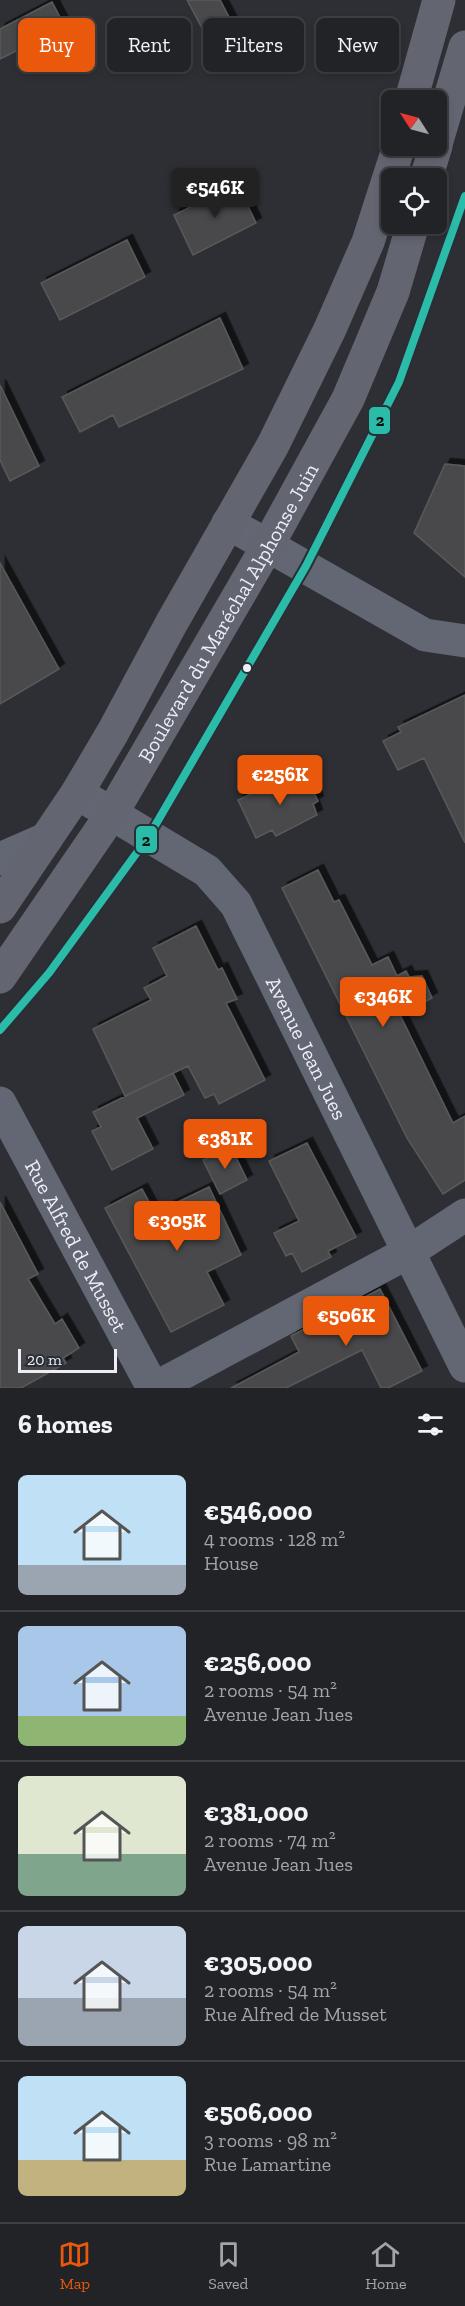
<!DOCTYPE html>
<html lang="en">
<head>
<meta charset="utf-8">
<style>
	:root { --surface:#222327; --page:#2a2b2f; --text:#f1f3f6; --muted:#a2a4a7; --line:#3f4044; --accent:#ea580c }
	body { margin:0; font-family:"Zilla Slab",serif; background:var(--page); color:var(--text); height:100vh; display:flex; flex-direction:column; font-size:22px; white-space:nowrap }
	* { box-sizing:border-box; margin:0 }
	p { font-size:20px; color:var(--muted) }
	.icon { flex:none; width:33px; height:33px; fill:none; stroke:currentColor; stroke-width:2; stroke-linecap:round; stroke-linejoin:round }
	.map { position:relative; height:1388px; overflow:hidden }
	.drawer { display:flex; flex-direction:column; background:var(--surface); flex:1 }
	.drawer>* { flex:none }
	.guide { position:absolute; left:18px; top:18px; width:429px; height:54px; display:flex; gap:12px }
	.needle { width:39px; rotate:306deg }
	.controls { position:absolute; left:381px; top:90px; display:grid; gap:12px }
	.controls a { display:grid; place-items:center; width:66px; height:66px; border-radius:9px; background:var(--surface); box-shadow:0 3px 9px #0003,0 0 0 2px var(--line); font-size:30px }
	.scale { position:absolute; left:18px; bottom:15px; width:99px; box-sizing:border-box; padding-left:6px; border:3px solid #eceef4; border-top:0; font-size:16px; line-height:21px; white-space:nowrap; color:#eceef4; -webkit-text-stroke:4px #2a2e37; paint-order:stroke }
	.price { position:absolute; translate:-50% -51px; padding:0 14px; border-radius:6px; background:var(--accent); color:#fff; font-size:20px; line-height:39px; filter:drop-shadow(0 2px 3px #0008) }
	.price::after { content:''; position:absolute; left:50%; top:36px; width:18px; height:14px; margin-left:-9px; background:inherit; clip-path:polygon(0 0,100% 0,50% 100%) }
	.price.current { background:#222; color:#fff }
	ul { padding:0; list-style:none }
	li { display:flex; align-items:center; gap:18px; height:150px; padding:0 18px }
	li+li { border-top:2px solid var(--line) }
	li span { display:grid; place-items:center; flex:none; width:168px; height:120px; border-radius:9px; color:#555 }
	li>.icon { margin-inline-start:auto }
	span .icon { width:72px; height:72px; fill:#fffc; stroke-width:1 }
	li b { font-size:26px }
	h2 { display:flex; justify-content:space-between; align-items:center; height:72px; padding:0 18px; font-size:26px }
	.pill { padding:0 21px; border-radius:9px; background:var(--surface); box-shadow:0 3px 9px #0003,0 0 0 2px var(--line); font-size:21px; line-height:54px }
	.pill.current { background:var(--accent); color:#fff }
	.tab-bar { display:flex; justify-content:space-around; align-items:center; height:84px; border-top:2px solid var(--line); background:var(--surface); font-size:16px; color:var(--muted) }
	.tab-bar a { display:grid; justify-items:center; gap:3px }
	.tab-bar .current { color:var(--accent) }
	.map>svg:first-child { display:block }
</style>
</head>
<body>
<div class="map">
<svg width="465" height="1388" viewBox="0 0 465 1388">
	<defs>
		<filter id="shadow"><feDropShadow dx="5.5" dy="-5.5" stdDeviation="0" flood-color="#0009"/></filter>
	</defs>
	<rect width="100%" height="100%" fill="#2d2f34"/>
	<path fill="#494a4b" stroke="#585a5a" stroke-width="1.5" filter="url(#shadow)" d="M187 0H220L241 40 216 54Z
		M52 2 65 27 0 59V29Z
		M237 184 256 223 193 255 174 215Z
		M127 240 145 277 60 320 41 283Z
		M220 318 243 369 119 427 113 415 80 432 62 397Z
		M0 385 39 466 10 481 0 460Z
		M445 464 465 466V577L414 533Z
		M0 563 59 669 0 704Z
		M465 695V843L424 758 398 770 383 741 401 732 398 727Z
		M302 770 318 801 313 804 317 815 276 836 272 830 256 838 238 800Z
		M318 870 334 902 339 900 372 965 388 957 397 976 406 971 409 977 422 976 432 998 400 1015 453 1123 465 1116V1180L443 1194 407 1138 282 888Z
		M196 926 218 970 222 968 237 999 226 1003 265 1080 219 1104 214 1094 205 1098 188 1066 125 1096 93 1029 151 1000 144 988 167 976 153 948Z
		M173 1073 184 1095 137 1118 153 1149 112 1170 92 1131 101 1127 93 1112Z
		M307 1143 356 1237 328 1251 331 1257 302 1272 292 1253 286 1256 274 1233 299 1221 269 1161Z
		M231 1147 247 1180 220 1194 203 1160Z
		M209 1187 241 1255 207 1272 224 1305 171 1332 105 1208 142 1189 155 1213Z
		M0 1202 38 1274 28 1279 55 1324 62 1319 79 1348 63 1358 66 1363 21 1388H0Z
		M380 1289 422 1371 388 1388H381L362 1350 286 1388H231L299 1352 291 1336Z"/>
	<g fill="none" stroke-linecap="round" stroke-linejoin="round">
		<g stroke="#636774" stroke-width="33">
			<path d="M228 523 425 635 465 641"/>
			<path id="s1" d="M77 793 207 871 236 904 465 1366"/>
			<path d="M0 859 46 839"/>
			<path id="s2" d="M0 1103 153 1388"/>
			<path d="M155 1388 407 1253 465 1215"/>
		</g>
		<g stroke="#636671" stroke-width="33">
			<path d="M411 100 439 0"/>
			<path d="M436 144 465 47"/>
			<path d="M426 178 436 146"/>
			<path d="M0 907 77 793 113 732 171 624 273 445 330 329 368 242 399 146"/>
			<path id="s3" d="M0 977 111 815 268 545 348 399 393 292 413 224"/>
		</g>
		<defs>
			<path id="bus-1" d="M0 1030 49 973 149 836 306 566 399 382 465 196"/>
		</defs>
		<use href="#bus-1" stroke="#2a2e37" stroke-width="12"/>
		<use href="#bus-1" stroke="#2abca8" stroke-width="8"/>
	</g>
	<circle fill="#eceef4" stroke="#2a2e37" stroke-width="2" cx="247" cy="668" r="5"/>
	<g text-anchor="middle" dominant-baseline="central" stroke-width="4.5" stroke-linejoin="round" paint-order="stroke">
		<g font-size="21" fill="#eceef4" stroke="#2a2e37">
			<text stroke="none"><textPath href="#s3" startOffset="430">Boulevard du Maréchal Alphonse Juin</textPath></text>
			<text stroke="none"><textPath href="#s1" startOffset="356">Avenue Jean Jues</textPath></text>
			<text stroke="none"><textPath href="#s2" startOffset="162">Rue Alfred de Musset</textPath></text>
		</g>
	</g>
	<g stroke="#2a2e37" stroke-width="2">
		<rect x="368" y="406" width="23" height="29" rx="6" fill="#2abca8"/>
		<rect x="135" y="825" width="23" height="29" rx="6" fill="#2abca8"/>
	</g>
	<g font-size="16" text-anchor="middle" font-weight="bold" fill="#111">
		<text x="380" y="426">2</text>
		<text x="146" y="846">2</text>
	</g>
</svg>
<div class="controls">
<a><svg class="needle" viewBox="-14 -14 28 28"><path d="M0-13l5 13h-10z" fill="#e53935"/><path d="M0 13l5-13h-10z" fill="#a2a4a7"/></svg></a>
<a><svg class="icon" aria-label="locate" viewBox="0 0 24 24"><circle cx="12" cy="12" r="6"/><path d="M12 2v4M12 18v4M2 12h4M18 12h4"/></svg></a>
</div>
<div class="scale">20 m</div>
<b class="price current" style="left:215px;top:219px">€546K</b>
<b class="price" style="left:280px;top:806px">€256K</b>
<b class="price" style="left:383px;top:1028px">€346K</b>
<b class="price" style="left:225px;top:1170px">€381K</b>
<b class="price" style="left:177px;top:1252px">€305K</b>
<b class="price" style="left:346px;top:1347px">€506K</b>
<div class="guide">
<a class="pill current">Buy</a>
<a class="pill">Rent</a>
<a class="pill">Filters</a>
<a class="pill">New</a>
</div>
</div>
<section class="drawer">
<h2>6 homes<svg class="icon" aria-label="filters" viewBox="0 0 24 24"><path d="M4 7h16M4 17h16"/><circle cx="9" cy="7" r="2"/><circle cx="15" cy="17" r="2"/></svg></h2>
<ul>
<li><span style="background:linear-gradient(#bfe0f5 75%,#9aa5b1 0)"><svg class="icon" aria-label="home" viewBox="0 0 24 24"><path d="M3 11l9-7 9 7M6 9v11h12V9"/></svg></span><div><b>€546,000</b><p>4 rooms · 128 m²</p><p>House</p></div></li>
<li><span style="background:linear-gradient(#a9c7e8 75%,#8fb573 0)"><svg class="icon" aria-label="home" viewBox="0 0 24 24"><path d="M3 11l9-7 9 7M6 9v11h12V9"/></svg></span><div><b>€256,000</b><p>2 rooms · 54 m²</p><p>Avenue Jean Jues</p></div></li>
<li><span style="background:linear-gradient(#dfe7d0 65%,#7fa58c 0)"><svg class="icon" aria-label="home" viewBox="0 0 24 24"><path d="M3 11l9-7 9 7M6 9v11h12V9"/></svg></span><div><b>€381,000</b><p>2 rooms · 74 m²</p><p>Avenue Jean Jues</p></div></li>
<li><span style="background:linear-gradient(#c9d6e8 60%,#9aa5b1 0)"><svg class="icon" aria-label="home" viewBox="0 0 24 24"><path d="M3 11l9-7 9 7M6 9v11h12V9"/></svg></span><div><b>€305,000</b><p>2 rooms · 54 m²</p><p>Rue Alfred de Musset</p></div></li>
<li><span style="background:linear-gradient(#bfe0f5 70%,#c2b280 0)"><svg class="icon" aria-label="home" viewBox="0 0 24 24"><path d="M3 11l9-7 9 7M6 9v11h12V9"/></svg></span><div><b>€506,000</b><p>3 rooms · 98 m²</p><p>Rue Lamartine</p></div></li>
</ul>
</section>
<nav class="tab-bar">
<a class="current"><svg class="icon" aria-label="map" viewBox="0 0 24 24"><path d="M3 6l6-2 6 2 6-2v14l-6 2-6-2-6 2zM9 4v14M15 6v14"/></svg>Map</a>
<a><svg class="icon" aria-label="saved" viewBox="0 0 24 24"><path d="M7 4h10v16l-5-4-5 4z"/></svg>Saved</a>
<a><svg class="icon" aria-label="home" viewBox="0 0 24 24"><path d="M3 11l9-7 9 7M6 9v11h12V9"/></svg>Home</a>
</nav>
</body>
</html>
